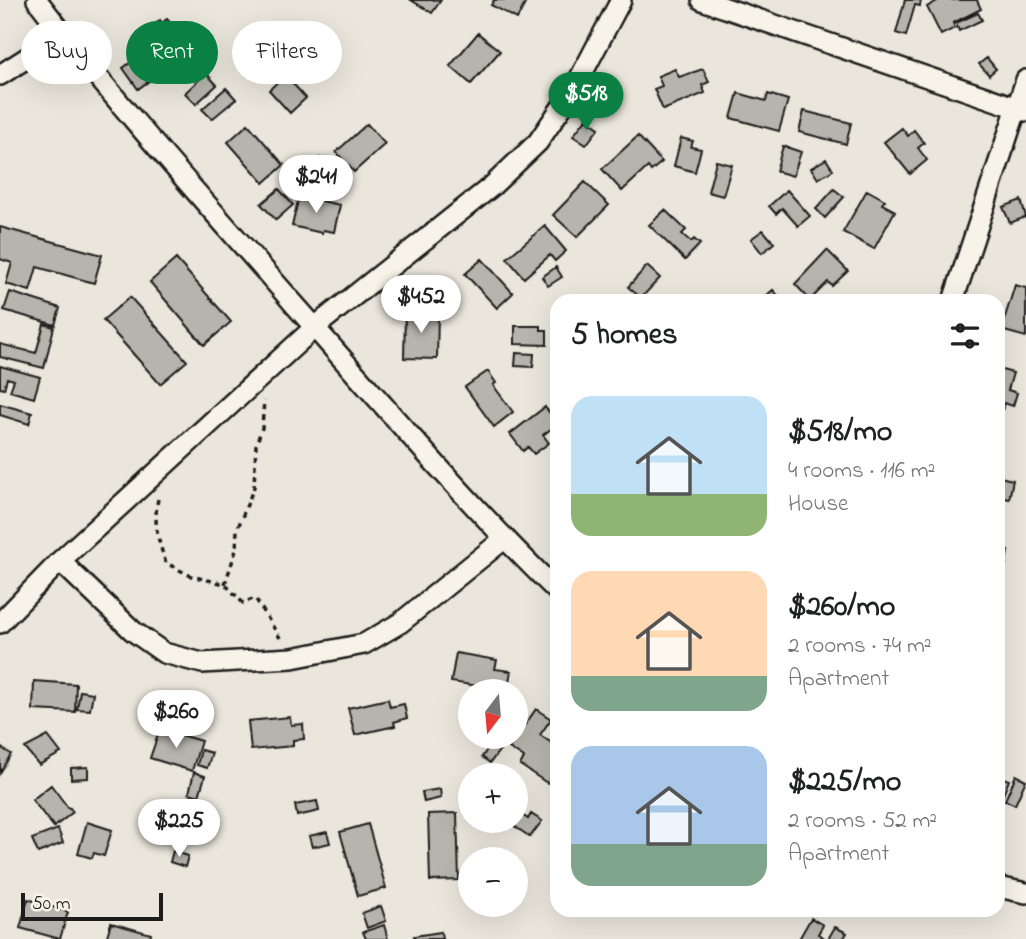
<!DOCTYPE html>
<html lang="en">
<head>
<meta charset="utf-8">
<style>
	:root { --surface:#fff; --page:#f2f2f2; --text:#202124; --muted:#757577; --accent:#0b8043 }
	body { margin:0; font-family:"Indie Flower",sans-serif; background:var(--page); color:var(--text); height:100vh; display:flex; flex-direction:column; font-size:26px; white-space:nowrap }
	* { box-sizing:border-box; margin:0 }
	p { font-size:23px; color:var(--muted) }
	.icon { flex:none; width:38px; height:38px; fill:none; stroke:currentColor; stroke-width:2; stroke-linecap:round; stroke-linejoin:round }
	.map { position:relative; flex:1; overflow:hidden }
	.side { position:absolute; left:550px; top:294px; width:455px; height:623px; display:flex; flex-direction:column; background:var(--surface); border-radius:21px; box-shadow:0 7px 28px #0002 }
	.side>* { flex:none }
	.top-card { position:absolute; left:21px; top:21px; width:424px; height:63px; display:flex; gap:14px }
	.needle { width:46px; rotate:196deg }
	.fabs { position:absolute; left:458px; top:679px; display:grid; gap:14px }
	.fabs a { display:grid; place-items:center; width:70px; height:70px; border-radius:50%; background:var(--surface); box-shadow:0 7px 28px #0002; font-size:35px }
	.scale { position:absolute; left:21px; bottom:18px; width:142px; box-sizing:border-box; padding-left:7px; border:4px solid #1c1c1c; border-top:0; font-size:19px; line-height:24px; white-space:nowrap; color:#1c1c1c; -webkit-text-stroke:5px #f7f3e8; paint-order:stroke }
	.price { position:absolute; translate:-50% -60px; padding:0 16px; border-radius:24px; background:#fff; color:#222; font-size:23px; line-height:46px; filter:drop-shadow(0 2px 4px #0008) }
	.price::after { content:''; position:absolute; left:50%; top:42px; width:21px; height:16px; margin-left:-10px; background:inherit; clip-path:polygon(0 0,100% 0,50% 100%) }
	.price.on { background:var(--accent); color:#fff }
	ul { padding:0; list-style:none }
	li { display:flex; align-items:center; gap:21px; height:175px; padding:0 21px }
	li span { display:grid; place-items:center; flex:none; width:196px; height:140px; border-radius:21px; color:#555 }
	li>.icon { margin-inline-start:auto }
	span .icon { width:84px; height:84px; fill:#fffc; stroke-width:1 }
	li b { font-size:30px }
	h2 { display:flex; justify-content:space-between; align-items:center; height:84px; padding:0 21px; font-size:30px }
	.pill { padding:0 24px; border-radius:32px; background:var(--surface); box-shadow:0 7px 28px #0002; font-size:24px; line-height:63px }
	.pill.on { background:var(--accent); color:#fff }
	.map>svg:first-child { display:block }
</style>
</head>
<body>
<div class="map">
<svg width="1026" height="939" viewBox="0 0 1026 939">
	<rect width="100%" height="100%" fill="#eae6dc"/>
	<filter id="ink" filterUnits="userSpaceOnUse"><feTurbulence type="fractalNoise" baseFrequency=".0143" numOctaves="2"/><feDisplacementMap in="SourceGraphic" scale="14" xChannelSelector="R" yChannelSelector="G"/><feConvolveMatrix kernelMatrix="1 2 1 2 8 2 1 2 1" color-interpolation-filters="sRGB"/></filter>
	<g filter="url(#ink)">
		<path fill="#b6b4ac" stroke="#1c1c1c" stroke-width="2" d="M411 0H441L432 13Z
			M494 0H527L517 19 491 5Z
			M905 0H921L920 6 915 5 906 36 896 33Z
			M939 0H977L981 9 953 23 955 28 941 35 927 7Z
			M978 13 982 20 959 31 956 23Z
			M167 19 174 27 165 35 170 41 164 47 158 41 147 51 137 41 160 20 162 23Z
			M478 33 500 51 471 84 450 66Z
			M178 35 195 53 172 74 155 57Z
			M987 58 996 69 989 75 979 64Z
			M134 60 149 81 138 89 123 68Z
			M675 69 679 77 703 69 709 82 702 85 705 93 663 110 654 89 662 86 658 76Z
			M206 73 217 85 196 104 185 93Z
			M285 75 306 98 290 113 269 90Z
			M226 88 236 99 212 119 202 109Z
			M738 93 766 101 768 94 788 100 779 131 731 118Z
			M804 111 851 123 846 144 799 132Z
			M586 119 599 128 586 145 573 136Z
			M248 124 284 165 264 183 228 142Z
			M367 124 385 144 354 172 336 152Z
			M902 128 908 136 914 130 924 143 918 148 927 160 910 174 884 142Z
			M638 136 662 162 651 171 648 167 622 191 602 169Z
			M681 138 693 141 691 147 701 149 695 172 674 166Z
			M783 146 801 152 793 176 776 171Z
			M320 158 340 181 327 193 307 171Z
			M826 159 833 170 818 179 811 168Z
			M716 161 732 165 723 196 708 192Z
			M585 182 609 205 577 237 553 215Z
			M279 189 293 205 276 220 261 204Z
			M834 189 844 197 825 218 816 209Z
			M787 190 810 216 798 226 782 208 776 214 769 206Z
			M867 190 885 200 882 204 895 211 874 249 843 232Z
			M299 196 340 205 334 232 323 230 322 233 292 226Z
			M1021 200 1026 217 1010 223 1003 207Z
			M665 210 686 230 682 234 691 242 694 239 700 244 685 260 649 225Z
			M545 226 566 251 555 261 550 255 524 278 507 258Z
			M0 227 102 255 94 283 37 267 30 291 6 284 12 263 0 259Z
			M763 230 774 243 762 253 751 239Z
			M827 250 848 271 832 286 828 282 810 300 795 284Z
			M176 259 231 322 204 345 150 282Z
			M482 259 513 293 497 308 465 274Z
			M647 266 660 278 641 298 628 287Z
			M556 267 562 277 548 286 542 277Z
			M1015 285 1026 288V337L1001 330Z
			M773 290 783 301H760Z
			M10 292 60 308 55 325 4 310Z
			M130 297 187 361 160 384 103 320Z
			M405 312 438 313 437 359 404 358Z
			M44 324 54 327 44 368 0 357V344L36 353Z
			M515 326H541V330H547V345L515 344Z
			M516 353 534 354 533 367 515 366Z
			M0 366 40 377 34 398 10 391 14 380 7 378 4 389 0 388Z
			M998 369 1013 373 1008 390 1017 393 1013 406 1004 403 1000 419H998Z
			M488 371 496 383 493 385 513 412 494 427 465 387Z
			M0 404 32 413 29 424 0 415Z
			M545 407 556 421V425L543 435 549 443 534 454 528 447 523 451 510 434Z
			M1000 477 1013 480 1009 499 998 496Z
			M998 550 1008 551 1005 567 998 566Z
			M456 653 497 660 495 669 511 671 508 687 493 685 492 688 451 682Z
			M34 681 76 684 75 712 33 710Z
			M80 691 93 693 90 710 77 709Z
			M388 699 390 707 404 704 407 718 394 722 395 726 355 735 348 708Z
			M536 709 551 719 540 735 556 746V781L551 778 547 783 520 765 524 758 509 748Z
			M290 717 291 725 303 724 304 739 293 740V746L251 750 248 721Z
			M160 729 201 741 192 771 150 758Z
			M48 736 61 753 39 765 25 748Z
			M495 738 504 744 490 763 482 757Z
			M0 747 11 754 0 773Z
			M201 750 212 753 207 768 197 765Z
			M88 767V778L71 779V768Z
			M194 772 205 776 199 796 189 793Z
			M1016 775 1026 780 1015 805 1005 800Z
			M998 776 1009 780 999 805 998 804Z
			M51 785 69 809 70 808 73 812 54 827 32 800Z
			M440 789 441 798 424 802 422 792Z
			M317 801 319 811 297 816 295 805Z
			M516 811 528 819 531 814 542 821 530 837 507 821H516Z
			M457 813 459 880 430 881 428 814Z
			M87 822 112 830 104 856 94 853 92 858 78 854Z
			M177 823 194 828 191 838 173 833Z
			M368 824 386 888 358 896 340 832Z
			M58 829 63 843 38 853 32 839Z
			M327 832 330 843 312 847 309 836Z
			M173 851 188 856 185 867 170 862Z
			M28 899 68 912 60 939 20 928Z
			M381 906 386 921 367 928 362 913Z
			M811 918 823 925 818 934 826 939H799Z
			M111 923 151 934 150 939H106Z
			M384 925 388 939H366L363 932Z
			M835 927 847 933 843 939H828Z
			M441 932 442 939H415L414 936Z"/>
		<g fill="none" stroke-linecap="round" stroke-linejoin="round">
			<defs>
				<path id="street" d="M37 0C117 105 207 204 294 304 380 401 464 500 556 590
					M702 0 1026 111
					M0 75 63 35
					M953 301 1026 80
					M60 561 133 631 164 653 202 663 292 658 364 644 400 623 504 539
					M0 623 60 561 315 327 492 186 538 142 574 89 621 0
					M998 887 1026 893"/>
			</defs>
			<use href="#street" stroke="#1c1c1c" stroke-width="24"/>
			<path stroke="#1c1c1c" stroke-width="3.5" stroke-dasharray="5 5" stroke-linecap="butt" d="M158 499C153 522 158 541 166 563L191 576 225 584 243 603 255 598 282 641
				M225 584 236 550 237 530 254 487 256 445 262 428 264 400"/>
			<use href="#street" stroke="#f7f3e8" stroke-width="19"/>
		</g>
	</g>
</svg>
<div class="fabs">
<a><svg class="needle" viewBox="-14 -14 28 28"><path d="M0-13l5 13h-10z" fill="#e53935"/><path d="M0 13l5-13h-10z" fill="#757577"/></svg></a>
<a>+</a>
<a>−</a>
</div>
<div class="scale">50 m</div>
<b class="price on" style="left:586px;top:132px">$518</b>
<b class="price" style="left:316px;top:215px">$241</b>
<b class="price" style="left:421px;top:335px">$452</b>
<b class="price" style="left:176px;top:750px">$260</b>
<b class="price" style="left:179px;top:859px">$225</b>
<div class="top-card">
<a class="pill">Buy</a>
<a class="pill on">Rent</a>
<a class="pill">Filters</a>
</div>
<section class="side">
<h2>5 homes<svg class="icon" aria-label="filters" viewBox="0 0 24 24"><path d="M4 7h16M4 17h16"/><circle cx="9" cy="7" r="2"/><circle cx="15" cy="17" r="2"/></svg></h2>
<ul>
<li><span style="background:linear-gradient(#bfe0f5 70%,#8fb573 0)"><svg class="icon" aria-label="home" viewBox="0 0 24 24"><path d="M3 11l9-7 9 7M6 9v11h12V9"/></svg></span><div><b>$518/mo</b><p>4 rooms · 116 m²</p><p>House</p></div></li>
<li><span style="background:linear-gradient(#ffd9b3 75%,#7fa58c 0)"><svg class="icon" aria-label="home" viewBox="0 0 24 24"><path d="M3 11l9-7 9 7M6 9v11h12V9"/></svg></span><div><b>$260/mo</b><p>2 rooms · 74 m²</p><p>Apartment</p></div></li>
<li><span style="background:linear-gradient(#a9c7e8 70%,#7fa58c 0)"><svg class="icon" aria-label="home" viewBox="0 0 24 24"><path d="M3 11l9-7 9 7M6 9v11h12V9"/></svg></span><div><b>$225/mo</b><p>2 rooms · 52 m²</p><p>Apartment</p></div></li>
</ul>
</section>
</div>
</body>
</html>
